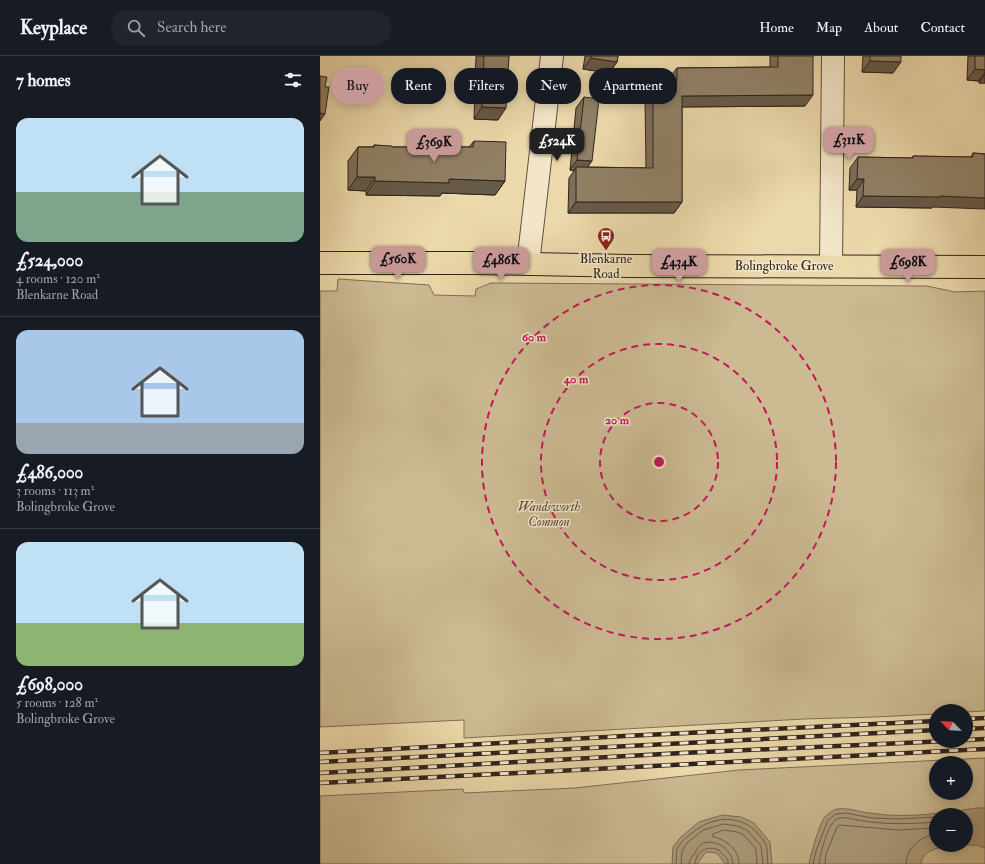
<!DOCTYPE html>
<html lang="en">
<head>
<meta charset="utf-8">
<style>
	:root { --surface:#171b24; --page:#20242c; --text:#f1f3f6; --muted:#9ea1a6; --line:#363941; --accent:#c59692 }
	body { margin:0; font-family:"IM FELL Double Pica",serif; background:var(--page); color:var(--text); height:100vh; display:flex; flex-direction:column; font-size:15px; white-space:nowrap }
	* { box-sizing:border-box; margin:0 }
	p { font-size:13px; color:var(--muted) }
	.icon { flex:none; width:22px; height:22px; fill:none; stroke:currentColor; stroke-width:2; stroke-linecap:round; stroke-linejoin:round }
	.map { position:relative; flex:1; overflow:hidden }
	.drawer { display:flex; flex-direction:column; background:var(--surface); width:320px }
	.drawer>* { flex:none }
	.banner { position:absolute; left:12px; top:12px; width:380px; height:36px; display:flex; gap:8px }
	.needle { width:26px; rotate:295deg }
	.fabs { position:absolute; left:609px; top:648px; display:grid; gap:8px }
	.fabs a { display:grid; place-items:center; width:44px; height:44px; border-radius:50%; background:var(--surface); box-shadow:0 2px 10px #0003; font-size:20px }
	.price { position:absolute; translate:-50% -34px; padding:0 9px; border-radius:8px; background:var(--accent); color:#111; font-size:13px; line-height:26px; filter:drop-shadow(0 1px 2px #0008) }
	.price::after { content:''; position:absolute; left:50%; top:24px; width:12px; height:9px; margin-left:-6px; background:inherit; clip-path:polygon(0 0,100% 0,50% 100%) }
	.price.active { background:#222; color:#fff }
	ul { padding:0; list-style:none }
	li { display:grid; align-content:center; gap:8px; height:212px; padding:0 16px }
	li+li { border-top:1px solid var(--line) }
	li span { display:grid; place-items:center; height:124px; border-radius:12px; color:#555 }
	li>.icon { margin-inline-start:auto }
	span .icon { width:72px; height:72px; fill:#fffc; stroke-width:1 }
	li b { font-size:17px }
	h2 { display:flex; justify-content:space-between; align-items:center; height:48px; padding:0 16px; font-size:17px }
	.tag { padding:0 14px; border-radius:16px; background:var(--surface); box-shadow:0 2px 10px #0003; font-size:14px; line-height:36px }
	.tag.active { background:var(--accent); color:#111 }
	header { display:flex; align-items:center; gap:24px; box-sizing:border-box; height:56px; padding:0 20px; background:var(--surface); border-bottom:1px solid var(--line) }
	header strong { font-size:19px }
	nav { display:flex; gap:22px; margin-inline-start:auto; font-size:14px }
	.search { width:280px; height:36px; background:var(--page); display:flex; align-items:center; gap:10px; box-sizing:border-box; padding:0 14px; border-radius:16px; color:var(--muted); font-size:15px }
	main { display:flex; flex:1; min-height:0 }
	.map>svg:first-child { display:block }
</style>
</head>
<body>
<header>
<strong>Keyplace</strong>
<div class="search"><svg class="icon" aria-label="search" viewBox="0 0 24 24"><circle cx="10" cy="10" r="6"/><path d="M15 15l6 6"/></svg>Search here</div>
<nav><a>Home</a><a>Map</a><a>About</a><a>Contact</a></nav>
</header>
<main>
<section class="drawer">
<h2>7 homes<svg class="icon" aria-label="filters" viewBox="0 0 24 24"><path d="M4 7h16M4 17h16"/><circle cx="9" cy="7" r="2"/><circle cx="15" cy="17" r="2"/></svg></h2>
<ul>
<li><span style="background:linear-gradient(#bfe0f5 60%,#7fa58c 0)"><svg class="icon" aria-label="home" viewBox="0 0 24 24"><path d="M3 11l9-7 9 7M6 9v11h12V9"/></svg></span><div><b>£524,000</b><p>4 rooms · 120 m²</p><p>Blenkarne Road</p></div></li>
<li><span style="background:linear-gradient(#a9c7e8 75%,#9aa5b1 0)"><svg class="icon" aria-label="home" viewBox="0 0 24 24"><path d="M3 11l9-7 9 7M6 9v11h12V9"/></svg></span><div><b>£486,000</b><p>3 rooms · 113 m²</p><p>Bolingbroke Grove</p></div></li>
<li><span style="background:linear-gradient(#bfe0f5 65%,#8fb573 0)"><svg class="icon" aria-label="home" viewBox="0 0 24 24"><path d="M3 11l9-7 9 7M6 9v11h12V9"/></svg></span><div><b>£698,000</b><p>5 rooms · 128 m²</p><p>Bolingbroke Grove</p></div></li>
</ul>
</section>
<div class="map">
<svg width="665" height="808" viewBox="0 0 665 808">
	<rect width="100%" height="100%" fill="#ecd9ab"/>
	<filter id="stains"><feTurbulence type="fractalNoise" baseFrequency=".005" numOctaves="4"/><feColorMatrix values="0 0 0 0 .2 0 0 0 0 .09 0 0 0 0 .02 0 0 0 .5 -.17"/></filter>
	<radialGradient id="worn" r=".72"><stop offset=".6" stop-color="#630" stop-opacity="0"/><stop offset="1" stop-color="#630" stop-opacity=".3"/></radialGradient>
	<path fill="#ccba93" stroke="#7e6e58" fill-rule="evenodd" d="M18 223 109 229 114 239 155 240 156 233 171 227 607 230 635 236 665 235V655L646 656V655H616V658L555 661 484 663 144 682V664L0 671V235H17Z
		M665 702V808H0V740L143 733 144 737 255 732 419 714ZM616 707H646V737H616ZM616 759H646V789H616Z"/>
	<path fill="#ac9b7b" stroke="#7a6b55" d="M657 752H665V792L657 789H638H646V759H616V789H636C623 791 603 792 601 808H489C491 797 499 770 504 762 506 759 511 756 514 754 524 750 539 756 550 757 585 763 622 757 657 752Z
		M402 759 421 761 434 767 450 786 452 808H405L397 797 386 796 377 808H352L353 791 361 781 379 766Z"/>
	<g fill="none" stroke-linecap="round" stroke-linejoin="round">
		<path stroke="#6e5e4c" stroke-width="1" d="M356 808C357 803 356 797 357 793 360 786 367 781 372 777 396 757 428 758 445 787 448 792 447 802 448 808
			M361 808 362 795 367 787 383 774 403 768 418 770 428 775 441 790 443 808
			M369 808C370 803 372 800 375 797 377 793 379 789 383 787 397 783 412 794 413 808
			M375 808C376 795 387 789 399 794L408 804V808
			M419 808C419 794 406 783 393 781V778L404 774 417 776 424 779 436 793 437 808
			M493 808 496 795 508 764 516 758 526 757 552 762 578 763 616 761
			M499 808C500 798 508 767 517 763 523 760 532 763 538 764 565 769 590 768 616 766
			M505 808 506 798 517 771 520 769 578 774 616 772
			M586 808C587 791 600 781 616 778"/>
		<defs>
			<path id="minor" d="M208 208 232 0
				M511 210 513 0"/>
			<path id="major" d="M0 207H156L310 210 665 211"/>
		</defs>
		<use href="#minor" stroke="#5e5040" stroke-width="24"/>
		<use href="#major" stroke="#2f221d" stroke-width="24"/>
		<use href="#minor" stroke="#f3e6c8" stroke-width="22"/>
		<use href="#major" stroke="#ecd9ab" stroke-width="22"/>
		<defs>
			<path id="rail" d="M646 663 665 662
				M646 673 665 672
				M646 684 665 683
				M0 697 305 680 616 665
				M0 706 616 674
				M0 717 362 697 627 685
				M0 727 665 693"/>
		</defs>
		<use href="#rail" stroke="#2f221d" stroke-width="4.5"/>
		<use href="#rail" stroke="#f3e6c8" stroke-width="3" stroke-dasharray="9" stroke-linecap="butt"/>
	</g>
	<path fill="#7d6f59" stroke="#2f221d" d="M156 0H189L178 64 154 63Z
		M265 0H298L297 6 289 17 263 13Z
		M450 0H493L485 50 362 51V146L354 157H248L249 122 254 115 250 114 256 52 264 41 267 111 326 112 325 44 333 33H334L339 26H349V22L357 12 450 11Z
		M543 0H581L573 17 542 16Z
		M648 0H665V27H659V25L647 24Z
		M154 85 185 125 175 139 122 137 120 140 46 139V135L28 134V105L38 91H53L54 89 72 91H149Z
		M653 97 665 98 612 152 536 151 537 134H529L530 112 538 101 592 102 593 100 651 101Z"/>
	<path fill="#665a48" stroke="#2f221d" d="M271 2 297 6 289 17 263 13Z
		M550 5 581 6 573 17 542 16Z
		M655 13 665 14V16L659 25 647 24Z
		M665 18V27H659Z
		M493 39 485 50 354 51 362 40Z
		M162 51 186 52 178 64 154 63Z
		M0 57 5 58 0 65Z
		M257 104 272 105 264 116 256 111 254 115 250 114Z
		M37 121H55L46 135 28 134Z
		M129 123 185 125 175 139 122 137 120 140 46 139 55 125Z
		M537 123H544L537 134H529Z
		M543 140H620L665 142V153L613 151 612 152 536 151Z
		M256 146H362L354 157H248Z"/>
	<path fill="#918167" stroke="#2f221d" d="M164 0H189L186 52 162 51Z
		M271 0H298L297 6 271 2Z
		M458 0H493V39L362 40V146H256V111L333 112V33H339V26H357V12L458 11Z
		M550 0H581V6L550 5Z
		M655 0H665V14L655 13Z
		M0 20 7 21 5 31H9L5 58 0 57Z
		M264 41 279 43 272 105 257 104Z
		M154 85 186 86 185 125 129 123V127L55 125V121H37L38 91H54V89L72 90V91H153Z
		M653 97 665 98V142L620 140V141L543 140 544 123H537L538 101 593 102V100L653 101Z"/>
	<g fill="none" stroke="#c2185b" stroke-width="2" stroke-dasharray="7 5">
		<circle cx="339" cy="406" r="59"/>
		<circle cx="339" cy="406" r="118"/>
		<circle cx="339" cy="406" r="177"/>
	</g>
	<defs>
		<symbol id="bus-pin" viewBox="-11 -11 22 30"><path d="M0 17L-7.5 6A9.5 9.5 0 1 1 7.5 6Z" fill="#8f2418" stroke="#f3e6c8"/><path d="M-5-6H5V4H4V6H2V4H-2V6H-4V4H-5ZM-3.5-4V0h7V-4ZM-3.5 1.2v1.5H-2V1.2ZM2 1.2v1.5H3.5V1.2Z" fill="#fff"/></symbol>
	</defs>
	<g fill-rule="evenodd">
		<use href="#bus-pin" x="276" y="170" width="20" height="27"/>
	</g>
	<g text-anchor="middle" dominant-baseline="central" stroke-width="3" stroke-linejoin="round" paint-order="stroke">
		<g font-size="13" fill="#2f221d" stroke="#f3e6c8">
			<text x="286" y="203">Blenkarne<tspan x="286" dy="15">Road</tspan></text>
		</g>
		<g font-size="13" fill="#2f221d" stroke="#f3e6c8">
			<text x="464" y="210">Bolingbroke Grove</text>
		</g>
		<g font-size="13" font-style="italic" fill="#56483a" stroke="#f3e6c8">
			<text x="229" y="451">Wandsworth<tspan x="229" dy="15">Common</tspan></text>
		</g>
	</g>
	<circle cx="339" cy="406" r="6" fill="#c2185b" stroke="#f3e6c8" stroke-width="2"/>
	<g font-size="12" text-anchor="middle" font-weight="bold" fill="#c2185b" stroke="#f3e6c8" stroke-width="3" stroke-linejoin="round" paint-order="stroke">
		<text x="214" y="285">60 m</text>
		<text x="256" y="327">40 m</text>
		<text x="297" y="368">20 m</text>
	</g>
	<rect width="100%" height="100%" filter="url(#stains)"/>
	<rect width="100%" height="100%" fill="url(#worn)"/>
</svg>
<div class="fabs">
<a><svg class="needle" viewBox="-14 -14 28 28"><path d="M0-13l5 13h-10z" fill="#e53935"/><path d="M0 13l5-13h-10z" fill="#9ea1a6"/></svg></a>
<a>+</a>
<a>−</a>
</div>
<b class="price" style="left:529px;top:105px">£311K</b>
<b class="price active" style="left:237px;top:106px">£524K</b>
<b class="price" style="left:114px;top:107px">£369K</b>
<b class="price" style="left:78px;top:224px">£560K</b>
<b class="price" style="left:181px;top:225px">£486K</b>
<b class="price" style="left:359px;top:227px">£434K</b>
<b class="price" style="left:588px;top:227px">£698K</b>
<div class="banner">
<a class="tag active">Buy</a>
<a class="tag">Rent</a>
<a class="tag">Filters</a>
<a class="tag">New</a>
<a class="tag">Apartment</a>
</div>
</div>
</main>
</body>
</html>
